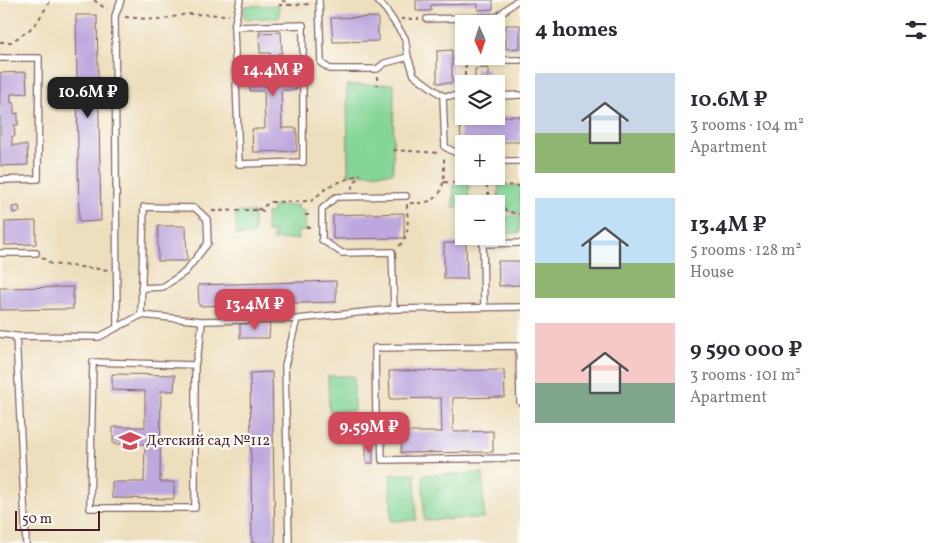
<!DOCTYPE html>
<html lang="en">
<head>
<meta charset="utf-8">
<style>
	:root { --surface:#fff; --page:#f2f2f3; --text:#2b2b33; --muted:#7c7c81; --accent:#d1495b }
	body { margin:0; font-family:Vollkorn,serif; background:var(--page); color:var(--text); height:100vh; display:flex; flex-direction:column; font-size:19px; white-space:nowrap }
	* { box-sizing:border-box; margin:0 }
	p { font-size:16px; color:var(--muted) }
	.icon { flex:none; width:28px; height:28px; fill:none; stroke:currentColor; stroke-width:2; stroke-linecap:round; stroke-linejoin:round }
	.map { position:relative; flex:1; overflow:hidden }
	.side { display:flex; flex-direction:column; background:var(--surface); width:425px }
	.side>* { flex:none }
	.needle { width:32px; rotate:177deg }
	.tools { position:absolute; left:455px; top:15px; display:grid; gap:10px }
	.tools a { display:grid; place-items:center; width:50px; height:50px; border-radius:0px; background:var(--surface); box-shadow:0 2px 8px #0003; font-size:25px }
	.scale { position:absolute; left:15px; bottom:12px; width:85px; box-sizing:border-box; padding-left:5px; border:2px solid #4a1f2b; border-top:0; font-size:14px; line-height:18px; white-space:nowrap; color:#4a1f2b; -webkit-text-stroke:4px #fdfcf7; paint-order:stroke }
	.price { position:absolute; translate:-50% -42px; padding:0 11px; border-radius:10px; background:var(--accent); color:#fff; font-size:16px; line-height:32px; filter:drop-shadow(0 1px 2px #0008) }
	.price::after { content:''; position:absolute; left:50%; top:30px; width:15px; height:11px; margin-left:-8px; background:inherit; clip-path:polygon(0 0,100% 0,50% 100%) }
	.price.active { background:#222; color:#fff }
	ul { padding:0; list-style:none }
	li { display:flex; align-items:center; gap:15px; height:125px; padding:0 15px }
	li span { display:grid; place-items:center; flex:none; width:140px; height:100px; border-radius:0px; color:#555 }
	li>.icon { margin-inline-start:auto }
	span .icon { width:60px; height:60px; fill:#fffc; stroke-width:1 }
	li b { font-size:21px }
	h2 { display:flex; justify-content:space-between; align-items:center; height:60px; padding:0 15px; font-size:21px }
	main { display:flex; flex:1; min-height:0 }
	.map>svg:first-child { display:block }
</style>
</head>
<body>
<main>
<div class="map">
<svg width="520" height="543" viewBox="0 0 520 543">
	<rect width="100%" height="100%" fill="#fdfcf7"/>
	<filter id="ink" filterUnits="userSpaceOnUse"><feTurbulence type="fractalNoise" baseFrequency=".02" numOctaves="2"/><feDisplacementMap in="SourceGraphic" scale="10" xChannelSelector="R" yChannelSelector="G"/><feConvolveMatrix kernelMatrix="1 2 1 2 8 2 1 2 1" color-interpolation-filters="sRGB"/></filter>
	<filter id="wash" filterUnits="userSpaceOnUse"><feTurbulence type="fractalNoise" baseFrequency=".0096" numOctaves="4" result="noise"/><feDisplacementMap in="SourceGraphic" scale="20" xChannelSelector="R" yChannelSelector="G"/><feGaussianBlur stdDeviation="1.12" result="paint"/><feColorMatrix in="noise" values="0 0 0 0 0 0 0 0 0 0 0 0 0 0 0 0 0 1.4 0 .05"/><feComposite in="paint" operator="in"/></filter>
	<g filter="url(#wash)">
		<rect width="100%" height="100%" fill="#eddfbd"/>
		<path fill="#84d596" stroke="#677a60" d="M279 5V18L244 19V6Z
			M394 84 393 173 348 174 347 85Z
			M454 183 469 184 468 204H464V208L453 207Z
			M499 185 520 186V214L509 212 497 206Z
			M298 205 299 211H305L306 231H298V239L273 240V232H267L266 213 273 212V206Z
			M236 212H254V235H236Z
			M496 216H520V233H496Z
			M328 376H354V411H329Z
			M483 473 484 518 424 520 423 475Z
			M415 474 416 520 391 521 390 475Z"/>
		<g id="blocks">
			<path fill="#bda8de" d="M416 0H493V9L478 10V4L431 5V11H416Z
				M76 15H97L101 221 79 222Z
				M378 17V41L333 42 331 18Z
				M506 25H520V48L506 49Z
				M281 32 282 53H278V64H296V90H281L282 128H297V151L253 152 252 129H265L264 91H250L249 65H270V53H260L259 33Z
				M452 50V83H437V51Z
				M488 68V80H475V69Z
				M26 72 27 93 11 94V103H14V114L18 113V125H14L15 136H12V145H27L28 165 0 166V73Z
				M520 116V142H461L460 117Z
				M19 206 20 212 13 213 12 207Z
				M404 213V238L333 239V215Z
				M36 221V244L5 245V222Z
				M158 226H186L187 261H158Z
				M444 243H466L467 279H444Z
				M498 261H520V285L499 286Z
				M336 281V302L199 306 198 285Z
				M73 287V309L0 310V288Z
				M240 324H270L269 338H240Z
				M504 370 505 397 453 398V432L493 431V452L401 453V432H442L441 398 390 399 389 371Z
				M272 372 275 543H252L250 373Z
				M112 374 175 375 174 391H161L160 482H174V499L112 498V482H144L145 444H113V427H145V391L112 390Z
				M366 446H373V463H366Z"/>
		</g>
	</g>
	<g filter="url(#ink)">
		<use href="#blocks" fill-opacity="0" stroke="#83625e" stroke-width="1"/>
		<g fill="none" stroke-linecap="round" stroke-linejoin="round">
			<defs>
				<path id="lane" d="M319 0 321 63 330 69H377L385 63 408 57
					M377 0 386 10 405 38 408 57 414 75 443 96
					M497 17 499 60H520
					M427 19 497 17 516 1H520
					M303 25V162L239 164 234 27Z
					M234 27 240 0
					M0 58H39L38 179 0 180
					M464 96H443L445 147 464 157
					M496 96 520 95
					M496 161H520
					M0 253H36
					M484 307 483 244 520 243
					M394 309 392 252 342 253 322 240V209L336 197 406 196
					M141 315 144 207 195 208 207 219 208 243 185 272 163 287 141 288
					M117 327 115 16 121 0
					M0 334 16 336 99 337 141 315 202 321 297 319 394 309 520 307
					M16 336 26 543
					M519 346 520 402
					M520 346 375 348 376 416 381 429 382 460 520 458
					M195 365 93 362 90 508H195V365L200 343 202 321
					M289 543 285 365 297 319"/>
			</defs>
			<use href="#lane" stroke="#83625e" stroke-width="8"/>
			<path stroke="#83625e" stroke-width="2" stroke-dasharray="4 4" stroke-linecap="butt" d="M94 0 107 10
				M282 0 290 5 312 4
				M279 5H290
				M125 17 158 20 187 14 229 15
				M401 19H419
				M0 42H11L28 31 37 22 51 0
				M377 76V85
				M465 84V68L470 56
				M393 150 439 153
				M487 176C486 188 487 195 495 204
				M444 182 520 186
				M351 189 360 174
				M410 203C446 205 444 185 444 157
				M496 205 509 212 520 214
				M257 210 271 202 311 201 329 186 360 174
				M212 211 261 210 266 213
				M305 215H313
				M306 227H313
				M399 246C411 236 407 218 407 204
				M42 257 51 264 109 270"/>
			<use href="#lane" stroke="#fff" stroke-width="5.5"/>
		</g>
	</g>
	<defs>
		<symbol id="school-bare" viewBox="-9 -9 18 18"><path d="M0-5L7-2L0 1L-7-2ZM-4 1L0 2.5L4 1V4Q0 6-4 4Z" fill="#d1495b" stroke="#fdfcf7" stroke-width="2.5" paint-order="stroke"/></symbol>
	</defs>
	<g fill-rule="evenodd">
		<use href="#school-bare" x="114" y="425" width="32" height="32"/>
	</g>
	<g text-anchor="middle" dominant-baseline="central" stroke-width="4.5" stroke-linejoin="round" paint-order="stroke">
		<g font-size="15" fill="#4a1f2b" stroke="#fdfcf7" text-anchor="start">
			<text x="146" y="441">Детский сад №112</text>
		</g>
	</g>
</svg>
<div class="tools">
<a><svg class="needle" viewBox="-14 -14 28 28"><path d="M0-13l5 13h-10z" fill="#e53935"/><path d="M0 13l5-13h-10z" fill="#7c7c81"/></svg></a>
<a><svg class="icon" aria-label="layers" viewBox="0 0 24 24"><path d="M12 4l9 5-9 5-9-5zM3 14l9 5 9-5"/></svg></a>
<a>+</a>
<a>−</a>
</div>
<div class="scale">50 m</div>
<b class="price" style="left:273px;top:97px">14.4M ₽</b>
<b class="price active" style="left:88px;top:119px">10.6M ₽</b>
<b class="price" style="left:255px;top:331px">13.4M ₽</b>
<b class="price" style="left:369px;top:454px">9.59M ₽</b>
</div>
<section class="side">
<h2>4 homes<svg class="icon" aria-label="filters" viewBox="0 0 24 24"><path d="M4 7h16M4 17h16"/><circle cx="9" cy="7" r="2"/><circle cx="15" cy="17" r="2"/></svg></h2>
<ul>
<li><span style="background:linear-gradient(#c9d6e8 60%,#8fb573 0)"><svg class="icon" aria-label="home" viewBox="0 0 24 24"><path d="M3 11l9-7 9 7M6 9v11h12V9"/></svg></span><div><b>10.6M ₽</b><p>3 rooms · 104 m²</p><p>Apartment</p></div></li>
<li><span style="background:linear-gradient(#bfe0f5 65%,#8fb573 0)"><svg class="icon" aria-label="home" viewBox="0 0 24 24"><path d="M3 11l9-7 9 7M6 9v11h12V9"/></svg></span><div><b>13.4M ₽</b><p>5 rooms · 128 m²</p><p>House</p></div></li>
<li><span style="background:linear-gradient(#f6c9c9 60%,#7fa58c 0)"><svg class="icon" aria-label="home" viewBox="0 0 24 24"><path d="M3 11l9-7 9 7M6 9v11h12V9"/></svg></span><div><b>9 590 000 ₽</b><p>3 rooms · 101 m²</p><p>Apartment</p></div></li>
</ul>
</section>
</main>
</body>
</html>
